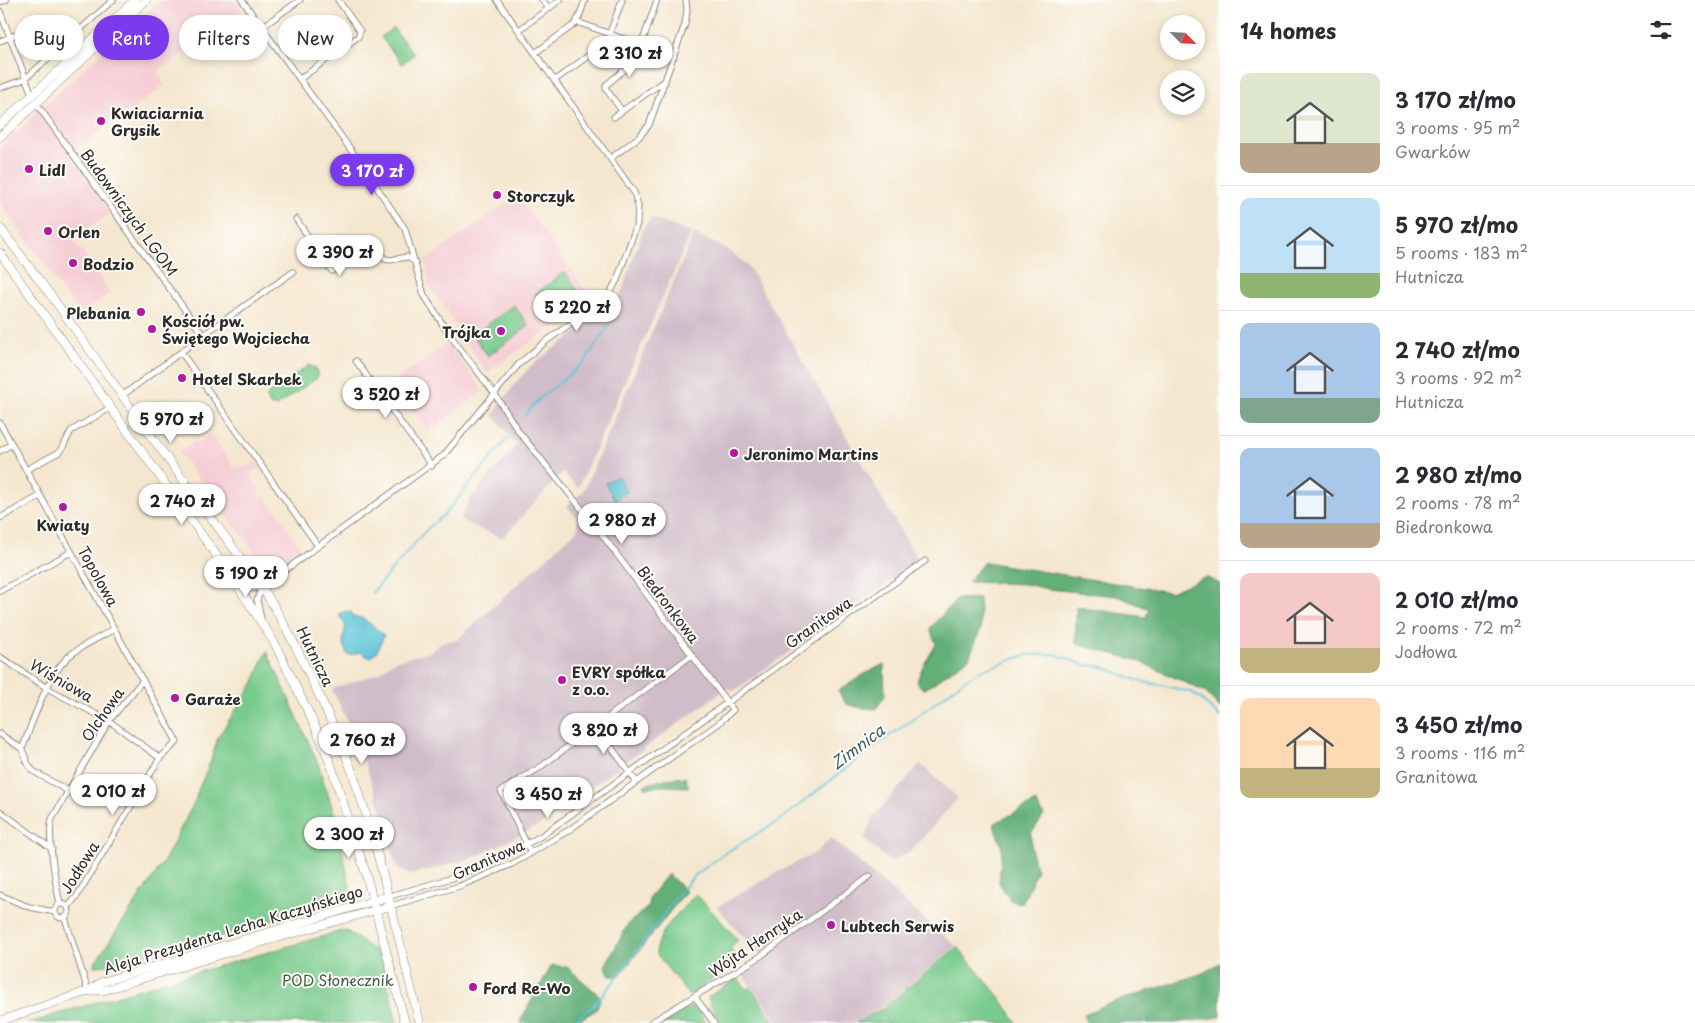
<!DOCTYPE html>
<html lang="en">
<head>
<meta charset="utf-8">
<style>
	:root { --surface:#fff; --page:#f7f7f7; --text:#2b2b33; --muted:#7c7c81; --line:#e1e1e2; --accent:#7c3aed }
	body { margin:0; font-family:"Playpen Sans",sans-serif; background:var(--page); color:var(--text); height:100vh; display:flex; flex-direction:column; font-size:19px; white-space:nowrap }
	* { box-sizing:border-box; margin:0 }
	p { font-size:16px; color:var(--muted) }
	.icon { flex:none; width:28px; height:28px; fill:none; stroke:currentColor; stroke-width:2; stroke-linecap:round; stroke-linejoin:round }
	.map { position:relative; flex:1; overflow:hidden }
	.sheet { display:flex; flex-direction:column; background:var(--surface); width:475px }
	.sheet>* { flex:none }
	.banner { position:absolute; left:15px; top:15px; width:475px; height:45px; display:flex; gap:10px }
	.needle { width:32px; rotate:114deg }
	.buttons { position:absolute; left:1160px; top:15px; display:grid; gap:10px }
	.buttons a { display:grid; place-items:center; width:45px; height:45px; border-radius:50%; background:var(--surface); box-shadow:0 2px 8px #0003; font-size:25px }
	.price { position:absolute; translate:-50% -42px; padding:0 11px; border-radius:18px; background:#fff; color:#222; font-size:16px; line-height:32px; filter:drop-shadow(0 1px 2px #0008) }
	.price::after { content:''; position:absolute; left:50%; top:30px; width:15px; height:11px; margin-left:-8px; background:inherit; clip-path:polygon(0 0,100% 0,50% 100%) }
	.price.active { background:var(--accent); color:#fff }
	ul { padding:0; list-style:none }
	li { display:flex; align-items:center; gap:15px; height:125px; padding:0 20px }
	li+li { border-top:1px solid var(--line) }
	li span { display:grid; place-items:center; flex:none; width:140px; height:100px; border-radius:10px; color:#555 }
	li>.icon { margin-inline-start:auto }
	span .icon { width:60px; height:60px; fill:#fffc; stroke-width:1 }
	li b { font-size:21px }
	h2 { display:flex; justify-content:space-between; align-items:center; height:60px; padding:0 20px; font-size:21px }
	.tag { padding:0 18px; border-radius:22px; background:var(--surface); box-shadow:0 2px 8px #0003; font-size:18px; line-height:45px }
	.tag.active { background:var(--accent); color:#fff }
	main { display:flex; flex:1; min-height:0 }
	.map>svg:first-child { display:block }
</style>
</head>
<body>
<main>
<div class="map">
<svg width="1220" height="1023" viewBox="0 0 1220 1023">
	<rect width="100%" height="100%" fill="#fdfcf7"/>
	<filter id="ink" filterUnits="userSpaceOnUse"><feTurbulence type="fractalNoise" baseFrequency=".02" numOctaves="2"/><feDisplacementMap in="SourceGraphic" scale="10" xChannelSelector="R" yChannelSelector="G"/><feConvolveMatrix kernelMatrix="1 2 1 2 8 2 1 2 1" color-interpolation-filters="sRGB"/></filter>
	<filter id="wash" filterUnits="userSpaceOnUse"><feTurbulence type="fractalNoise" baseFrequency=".0096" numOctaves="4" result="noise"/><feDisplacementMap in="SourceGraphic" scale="20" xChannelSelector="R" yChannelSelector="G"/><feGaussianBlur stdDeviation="1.12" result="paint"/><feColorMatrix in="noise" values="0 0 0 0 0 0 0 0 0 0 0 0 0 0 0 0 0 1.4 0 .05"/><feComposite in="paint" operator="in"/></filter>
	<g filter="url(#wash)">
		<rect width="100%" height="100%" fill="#f5e7cf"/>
		<path fill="#f6cfd6" d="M162 0H234L242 10 157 72 165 85 69 154 111 213 73 238 110 293 80 314 0 203V147L131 25Z
			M518 196 588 293 568 308 572 313 487 373 429 285 425 260Z
			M448 343 483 391 428 432 392 382Z
			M210 433 235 468 248 466 256 461 261 470 257 469 250 474 259 488 258 492 261 498 265 496 302 549 272 571 267 570 223 509 221 510 179 452 195 440 197 443Z"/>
		<path fill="#d1bdc9" d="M652 218 691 233 578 488 563 472 502 538 460 520 470 499 517 445 493 415 517 381 532 365 614 304 622 291 644 227Z
			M694 234 729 250 748 266 918 561 734 691 727 688 538 826 472 858 410 875 396 866 386 823 358 744 332 689 379 673 394 661 430 652 442 642 457 640 577 530 578 519 567 506 583 492Z
			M920 764 958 798 911 851 890 862 864 839 873 817Z
			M831 838 956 946 881 1008 854 1023H778L743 975 764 960 717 907 766 878 815 853Z"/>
		<path fill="#79cb8d" stroke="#527b5c" d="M393 28 414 54 402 64 381 37Z
			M565 272 577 290 547 312 535 294Z
			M514 305 529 326 488 356 473 335Z
			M309 365 315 368 318 375 317 378 277 406H271L266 399 268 394Z
			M267 651 317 761 335 816 350 887 343 899 166 953C141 952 119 967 94 966V964L164 861 195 801 199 788 211 761 218 737 253 684Z
			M695 895H697L738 940 730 949 741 961 703 984 704 986 689 996 656 953C658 930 681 911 695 895Z
			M345 930 381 955 397 1023H28L153 985Z
			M957 947 997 994 1017 1023H856L882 1009Z
			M738 978 747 990 750 987 775 1023H723C716 1015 711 1007 708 997Z
			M690 1007 697 1008 706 1023H662Z"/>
		<path fill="#62af78" stroke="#466d52" d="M984 562 1170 592 1206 577 1220 584V708L1205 692 1139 661 1076 644V607L1146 617 1149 609 1117 596 1048 589 1025 584 968 582Z
			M979 598 981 628 969 658 924 690 917 683C920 667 929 658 936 644L930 628 957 599Z
			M884 664 885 696 876 709 861 708 846 704 838 691 863 675Z
			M685 777 689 787 662 786 646 788 644 785 665 779Z
			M1036 802 1044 815 1031 834 1032 855 1037 870 1022 904 1010 900 999 883 1002 847 993 824Z
			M668 874 686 891 619 976H610L605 966 628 924 649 906V897Z
			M1220 963V1017L1175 1023H1087L1084 1014 1111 1003 1203 973Z
			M552 965 567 967 601 997 596 1010 574 1023H521V1019Z"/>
		<path fill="#5cc4d8" stroke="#447882" d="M618 476 627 492 615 500 605 483Z
			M345 611 351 612 353 617 363 618 384 635C381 642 378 654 370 658L360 652 350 655 347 654C346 651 343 645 343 641 343 629 350 628 340 617V614Z"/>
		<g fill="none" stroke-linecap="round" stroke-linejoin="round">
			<path stroke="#5cc4d8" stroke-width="2" d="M524 416 540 398 585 362 610 323
				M372 593 427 529 445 514 508 438
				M572 1023 594 1005 611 985 679 894 694 876 725 853 780 820 873 747 915 718 966 679 979 671 1026 655 1055 654 1085 665 1103 667 1139 681 1161 685 1191 692 1200 698 1220 717"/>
		</g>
	</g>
	<g filter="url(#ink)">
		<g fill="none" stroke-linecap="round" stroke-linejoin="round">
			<defs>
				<path id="street" d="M242 0 359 161 405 229 424 295 449 334 494 393 519 432 594 524 733 710 718 724 569 830 531 853 512 864 460 886 390 906
					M542 0 549 8
					M0 2 6 0
					M0 11 32 95
					M577 22 674 57
					M262 27 300 0
					M519 30 560 0
					M0 41 53 20
					M535 53 575 24 579 17 585 0
					M300 79 358 37 360 31 338 0
					M555 80 606 43 622 0
					M0 88 25 79 113 0
					M36 103 203 335 181 352 318 546
					M622 111 606 89V85L636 60 657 0
					M614 117 661 83 665 82
					M611 158 639 137 649 125 685 24 687 11 686 0
					M296 219 332 271 372 243 385 259 390 260 407 257 414 261
					M203 335 293 272
					M356 361 432 466
					M123 395 181 352
					M0 423 177 742 160 758 77 896 68 907
					M0 451 12 444
					M26 470 61 451 71 431 110 408
					M0 518 40 496
					M236 581 251 589 262 587
					M0 591 71 552
					M261 618 257 600 262 587 444 455 519 364 545 342 602 301 610 293 617 280 637 224 638 206 634 192 497 0
					M0 657 47 688 109 721 160 758
					M595 725 636 781
					M0 734 22 749
					M68 791 33 771 28 764 22 749C33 721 46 679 67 658 80 646 99 638 114 629
					M0 811 52 849
					M531 853 501 791 539 768 692 655
					M0 895 29 907 55 912
					M387 897 455 877 505 856 541 836 925 561
					M60 904C56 885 47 837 52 819L109 721 143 680
					M55 911a7 7 0 1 1 14 0a7 7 0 1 1-14 0Z
					M65 918 88 991
					M695 997 714 1023
					M650 1023 758 958 870 876"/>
				<path id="secondary" d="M0 125 135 0
					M0 137 146 0
					M0 228 52 297 148 432 262 587C280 615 295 644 309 674 325 707 341 740 353 774 381 855 398 940 420 1023
					M0 253 234 580 274 642 316 728 331 765 366 874 405 1023
					M89 991 104 990 262 942 390 906
					M0 1021 88 991 102 982 387 897"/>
			</defs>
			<use href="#street" stroke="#90897d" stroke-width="7"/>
			<use href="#secondary" stroke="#90897d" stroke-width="9"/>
			<use href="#street" stroke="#fff" stroke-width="5"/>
			<use href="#secondary" stroke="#fff" stroke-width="8"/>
		</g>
	</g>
	<g fill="#b5179e" stroke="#fdfcf7" stroke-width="2">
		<circle cx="101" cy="121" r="5"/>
		<circle cx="29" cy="169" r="5"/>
		<circle cx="497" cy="195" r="5"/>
		<circle cx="48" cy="231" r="5"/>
		<circle cx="73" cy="263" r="5"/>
		<circle cx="141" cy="312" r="5"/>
		<circle cx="152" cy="329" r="5"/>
		<circle cx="501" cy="331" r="5"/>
		<circle cx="182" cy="378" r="5"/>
		<circle cx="734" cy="453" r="5"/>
		<circle cx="63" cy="507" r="5"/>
		<circle cx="562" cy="680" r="5"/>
		<circle cx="175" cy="698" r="5"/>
		<circle cx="831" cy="925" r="5"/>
		<circle cx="473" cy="987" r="5"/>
	</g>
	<g text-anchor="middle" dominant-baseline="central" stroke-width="4" stroke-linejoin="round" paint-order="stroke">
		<g font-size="15" font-weight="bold" fill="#2b2b2b" stroke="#fdfcf7" text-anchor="start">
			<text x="111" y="112">Kwiaciarnia<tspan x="111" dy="17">Grysik</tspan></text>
			<text x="39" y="169">Lidl</text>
			<text x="507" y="195">Storczyk</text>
			<text x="58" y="231">Orlen</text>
			<text x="83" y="263">Bodzio</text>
			<text x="131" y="312" text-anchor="end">Plebania</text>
			<text x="162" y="320">Kościół pw.<tspan x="162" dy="17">Świętego Wojciecha</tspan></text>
			<text x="491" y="331" text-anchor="end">Trójka</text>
			<text x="192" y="378">Hotel Skarbek</text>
			<text x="744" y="453">Jeronimo Martins</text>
			<text x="63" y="524" text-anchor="middle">Kwiaty</text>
			<text x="572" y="671">EVRY spółka<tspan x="572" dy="17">z o.o.</tspan></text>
			<text x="185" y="698">Garaże</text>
			<text x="841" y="925">Lubtech Serwis</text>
			<text x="483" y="987">Ford Re-Wo</text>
		</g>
		<g font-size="15" fill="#2b2b2b" stroke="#fdfcf7">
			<text transform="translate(130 212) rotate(54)">Budowniczych LGOM</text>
			<text transform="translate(99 576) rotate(61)">Topolowa</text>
			<text transform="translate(669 604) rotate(53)">Biedronkowa</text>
			<text transform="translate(818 622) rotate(-35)">Granitowa</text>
			<text transform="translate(316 656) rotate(64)">Hutnicza</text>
			<text transform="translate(62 680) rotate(30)">Wiśniowa</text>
			<text transform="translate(102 714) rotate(-55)">Olchowa</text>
			<text transform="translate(488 859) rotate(-24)">Granitowa</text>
			<text transform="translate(79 867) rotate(-58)">Jodłowa</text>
			<text transform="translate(233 929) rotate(-17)">Aleja Prezydenta Lecha Kaczyńskiego</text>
			<text transform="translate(755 942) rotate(-34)">Wójta Henryka</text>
		</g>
		<g font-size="15" fill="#425b48" stroke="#fdfcf7">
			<text x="338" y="979">POD Słonecznik</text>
		</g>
		<g font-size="16" font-style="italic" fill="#3c6168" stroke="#fdfcf7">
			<text transform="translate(857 746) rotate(-37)">Zimnica</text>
		</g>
	</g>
</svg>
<div class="buttons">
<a><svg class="needle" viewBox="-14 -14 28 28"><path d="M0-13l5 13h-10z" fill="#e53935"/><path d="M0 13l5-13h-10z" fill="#7c7c81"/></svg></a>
<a><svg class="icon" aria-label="layers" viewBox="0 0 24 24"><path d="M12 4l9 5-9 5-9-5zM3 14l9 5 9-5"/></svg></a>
</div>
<b class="price" style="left:630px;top:78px">2 310 zł</b>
<b class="price active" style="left:372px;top:196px">3 170 zł</b>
<b class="price" style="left:340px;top:277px">2 390 zł</b>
<b class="price" style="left:577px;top:332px">5 220 zł</b>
<b class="price" style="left:386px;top:419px">3 520 zł</b>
<b class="price" style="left:171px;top:444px">5 970 zł</b>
<b class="price" style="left:182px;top:526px">2 740 zł</b>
<b class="price" style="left:622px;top:545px">2 980 zł</b>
<b class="price" style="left:246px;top:598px">5 190 zł</b>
<b class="price" style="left:604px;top:755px">3 820 zł</b>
<b class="price" style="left:362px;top:765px">2 760 zł</b>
<b class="price" style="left:113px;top:816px">2 010 zł</b>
<b class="price" style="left:548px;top:819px">3 450 zł</b>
<b class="price" style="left:349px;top:859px">2 300 zł</b>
<div class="banner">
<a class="tag">Buy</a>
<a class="tag active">Rent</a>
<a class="tag">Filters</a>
<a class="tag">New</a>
</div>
</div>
<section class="sheet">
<h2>14 homes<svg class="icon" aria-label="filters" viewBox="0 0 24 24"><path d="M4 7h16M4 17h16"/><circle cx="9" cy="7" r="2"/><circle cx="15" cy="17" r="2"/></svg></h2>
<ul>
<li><span style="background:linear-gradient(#dfe7d0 70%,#b9a48a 0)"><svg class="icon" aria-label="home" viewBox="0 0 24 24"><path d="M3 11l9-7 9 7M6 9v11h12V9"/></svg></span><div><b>3 170 zł/mo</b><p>3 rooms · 95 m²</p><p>Gwarków</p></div></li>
<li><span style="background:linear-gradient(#bfe0f5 75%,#8fb573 0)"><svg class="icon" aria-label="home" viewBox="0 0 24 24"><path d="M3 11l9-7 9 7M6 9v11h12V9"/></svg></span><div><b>5 970 zł/mo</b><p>5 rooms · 183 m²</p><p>Hutnicza</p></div></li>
<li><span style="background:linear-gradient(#a9c7e8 75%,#7fa58c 0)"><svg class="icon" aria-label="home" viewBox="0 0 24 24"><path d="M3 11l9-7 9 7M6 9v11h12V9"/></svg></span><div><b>2 740 zł/mo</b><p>3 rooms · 92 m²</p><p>Hutnicza</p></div></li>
<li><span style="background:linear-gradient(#a9c7e8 75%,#b9a48a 0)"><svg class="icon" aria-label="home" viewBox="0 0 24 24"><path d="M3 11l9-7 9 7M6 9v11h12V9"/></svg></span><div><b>2 980 zł/mo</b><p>2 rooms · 78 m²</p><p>Biedronkowa</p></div></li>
<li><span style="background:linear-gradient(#f6c9c9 75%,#c2b280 0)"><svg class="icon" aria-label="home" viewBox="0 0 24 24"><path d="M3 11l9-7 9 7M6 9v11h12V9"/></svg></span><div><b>2 010 zł/mo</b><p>2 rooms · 72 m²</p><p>Jodłowa</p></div></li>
<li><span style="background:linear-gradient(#ffd9b3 70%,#c2b280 0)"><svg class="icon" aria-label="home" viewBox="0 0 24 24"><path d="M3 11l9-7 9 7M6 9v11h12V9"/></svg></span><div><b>3 450 zł/mo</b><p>3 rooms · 116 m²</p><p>Granitowa</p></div></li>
</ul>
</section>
</main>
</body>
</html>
